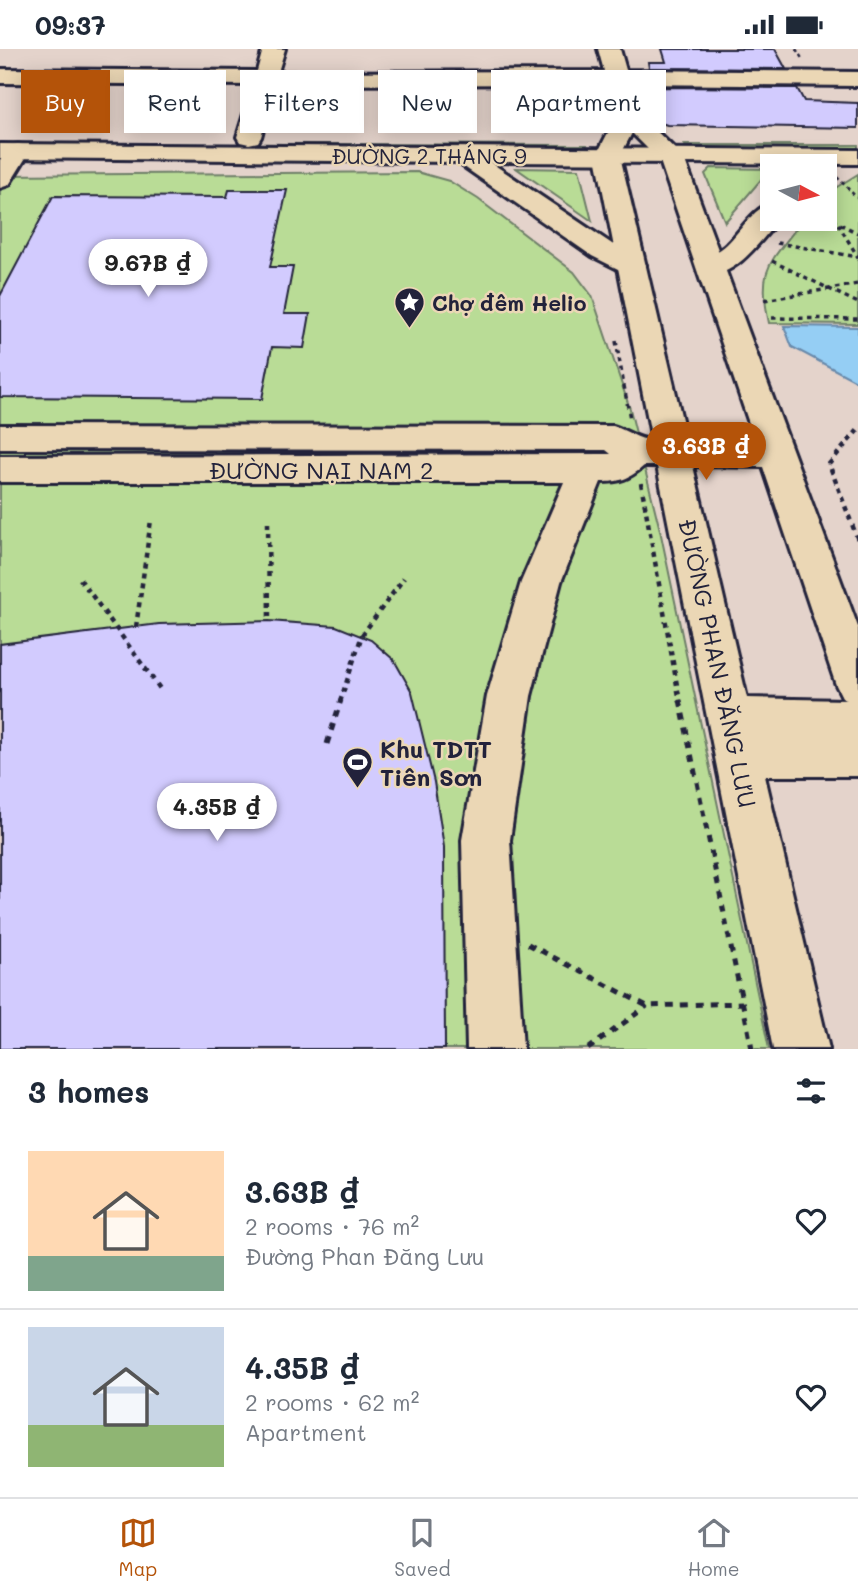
<!DOCTYPE html>
<html lang="en">
<head>
<meta charset="utf-8">
<style>
	:root { --surface:#fff; --page:#f6f6f7; --text:#1f2937; --muted:#747a83; --line:#e0e1e3; --accent:#b45309 }
	body { margin:0; font-family:Mali,sans-serif; background:var(--page); color:var(--text); height:100vh; display:flex; flex-direction:column; font-size:26px; white-space:nowrap }
	* { box-sizing:border-box; margin:0 }
	p { font-size:23px; color:var(--muted) }
	.icon { flex:none; width:38px; height:38px; fill:none; stroke:currentColor; stroke-width:2; stroke-linecap:round; stroke-linejoin:round }
	.map { position:relative; height:1000px; overflow:hidden }
	.drawer { display:flex; flex-direction:column; background:var(--surface); flex:1 }
	.drawer>* { flex:none }
	.guide { position:absolute; left:21px; top:21px; width:817px; height:63px; display:flex; gap:14px }
	.needle { width:46px; rotate:97deg }
	.tools { position:absolute; left:760px; top:105px; display:grid; gap:14px }
	.tools a { display:grid; place-items:center; width:77px; height:77px; border-radius:0px; background:var(--surface); box-shadow:0 4px 18px #0003; font-size:35px }
	.price { position:absolute; translate:-50% -60px; padding:0 16px; border-radius:24px; background:#fff; color:#222; font-size:23px; line-height:46px; filter:drop-shadow(0 2px 4px #0008) }
	.price::after { content:''; position:absolute; left:50%; top:42px; width:21px; height:16px; margin-left:-10px; background:inherit; clip-path:polygon(0 0,100% 0,50% 100%) }
	.price.selected { background:var(--accent); color:#fff }
	ul { padding:0; list-style:none }
	li { display:flex; align-items:center; gap:21px; height:175px; padding:0 28px }
	li+li { border-top:2px solid var(--line) }
	li span { display:grid; place-items:center; flex:none; width:196px; height:140px; border-radius:0px; color:#555 }
	li>.icon { margin-inline-start:auto }
	span .icon { width:84px; height:84px; fill:#fffc; stroke-width:1 }
	li b { font-size:30px }
	h2 { display:flex; justify-content:space-between; align-items:center; height:84px; padding:0 28px; font-size:30px }
	.pill { padding:0 24px; border-radius:0px; background:var(--surface); box-shadow:0 4px 18px #0003; font-size:24px; line-height:63px }
	.pill.selected { background:var(--accent); color:#fff }
	.status { display:flex; justify-content:space-between; align-items:center; height:49px; padding:0 35px; background:var(--surface); direction:ltr }
	.status svg { height:19px; fill:currentColor }
	.tabs { display:flex; justify-content:space-around; align-items:center; height:98px; border-top:2px solid var(--line); background:var(--surface); font-size:19px; color:var(--muted) }
	.tabs a { display:grid; justify-items:center; gap:4px }
	.tabs .selected { color:var(--accent) }
	.map>svg:first-child { display:block }
</style>
</head>
<body>
<div class="status"><b>09:37</b><svg viewBox="0 0 49 12"><path d="M0 12V9h3v3zM5 12V6h3v6zM10 12V3h3v9zM15 12V0h3v12zM26 1h20v11H26zM47 4h2v5h-2z"/></svg></div>
<div class="map">
<svg width="858" height="1000" viewBox="0 0 858 1000">
	<rect width="100%" height="100%" fill="#e4d3cb"/>
	<filter id="ink" filterUnits="userSpaceOnUse"><feTurbulence type="fractalNoise" baseFrequency=".0143" numOctaves="2"/><feDisplacementMap in="SourceGraphic" scale="14" xChannelSelector="R" yChannelSelector="G"/><feConvolveMatrix kernelMatrix="1 2 1 2 8 2 1 2 1" color-interpolation-filters="sRGB"/></filter>
	<g filter="url(#ink)">
		<path fill="#b9dc96" stroke="#6e7f68" stroke-width="2" d="M0 94 587 96V98L0 96Z
			M685 96H858V100L688 99Z
			M516 119 579 120 592 172Z
			M711 119 770 120 725 173 705 125Z
			M417 123 449 132 478 150 574 223 592 247 630 360 660 481 769 1000H0V126Z
			M858 125V275L769 274C756 215 773 213 803 170H824V146Z"/>
		<path fill="#95cef4" stroke="#6789aa" stroke-width="2" d="M784 277 858 278V333L792 298Z"/>
		<path fill="#d2cbfe" stroke="#22223b" stroke-width="2" d="M662 0H775L786 20 649 19 648 13H666Z
			M655 38 797 39 804 52 858 54V79L667 76 658 73 651 46H658Z
			M229 141H287L270 218H293L284 265H310L304 299 272 298 262 350 0 348V247L53 147 227 148Z
			M269 572 336 577 371 591 394 611 412 643 434 733 444 798 445 1000H0V595L159 575Z"/>
		<g fill="none" stroke-linecap="round" stroke-linejoin="round">
			<defs>
				<path id="minor" d="M263 0H285L278 23 604 22 598 0H620L626 21 858 23V37L630 35 639 65 684 109 858 578V727H765L829 1000H773L657 417H644C629 430 620 433 601 433L561 533 531 647 510 791 523 1000H467L462 791 487 647 521 533 564 433H0V407L611 405 606 401 0 400V376L613 377C627 381 638 391 652 391L596 107 616 68 608 35 275 36 261 88 258 93 249 95 240 93 237 88 253 36 0 34V20L257 22ZM632 84 660 112 755 392H687L620 107ZM693 417 763 418 836 636 843 650 847 651 747 649Z
					M18 95 27 97 30 102 9 136 0 139V111L9 97Z"/>
				<path id="major" d="M0 95 858 101V115L490 113 612 195 642 210 646 216 642 222 632 225 622 222 592 207 457 113 0 109Z
					M772 154V170H780C760 191 734 233 701 225L697 219C704 208 718 204 727 195 741 182 753 159 772 154Z"/>
			</defs>
			<use href="#minor" stroke="#22223b" stroke-width="6"/>
			<use href="#major" stroke="#22223b" stroke-width="6"/>
			<path stroke="#22223b" stroke-width="2.5" stroke-dasharray="3.5 3.5" stroke-linecap="butt" d="M796 0 803 11
				M837 128 858 150"/>
			<path stroke="#22223b" stroke-width="3.5" stroke-dasharray="4.5 4.5" stroke-linecap="butt" d="M824 167 858 184
				M838 175 858 208
				M777 194 858 208
				M772 212 858 254
				M764 251 858 235
				M772 269 858 270
				M616 292 630 370"/>
			<path stroke="#22223b" stroke-width="4.5" stroke-dasharray="5 5" stroke-linecap="butt" d="M858 381 829 415 858 491
				M641 434 680 653
				M268 473 269 572
				M80 530 161 641
				M136 578 151 471
				M340 653 362 586 404 529"/>
			<path stroke="#22223b" stroke-width="5" stroke-dasharray="7 7" stroke-linecap="butt" d="M680 651 752 1000
				M327 695 341 651
				M528 895 647 957 742 954
				M588 1000 647 957"/>
			<use href="#minor" fill="#ebd7b5" fill-rule="evenodd"/>
			<use href="#major" fill="#ebd7b5" fill-rule="evenodd"/>
		</g>
	</g>
	<defs>
		<symbol id="sight-pin" viewBox="-11 -11 22 30"><path d="M0 17L-7.5 6A9.5 9.5 0 1 1 7.5 6Z" fill="#22223b" stroke="#ebd7b5"/><path d="M0-6L1.8-2.2L6-1.7L2.9 1.2L3.7 5.4L0 3.3L-3.7 5.4L-2.9 1.2L-6-1.7L-1.8-2.2Z" fill="#fff"/></symbol>
		<symbol id="stadium-pin" viewBox="-11 -11 22 30"><path d="M0 17L-7.5 6A9.5 9.5 0 1 1 7.5 6Z" fill="#22223b" stroke="#ebd7b5"/><path d="M0-5a6.5 5 0 1 0 0 10a6.5 5 0 1 0 0-10ZM-3.5-1.8h7v3.6h-7Z" fill="#fff"/></symbol>
	</defs>
	<g fill-rule="evenodd">
		<use href="#sight-pin" x="392" y="236" width="35" height="47"/>
		<use href="#stadium-pin" x="340" y="696" width="35" height="47"/>
	</g>
	<g text-anchor="middle" dominant-baseline="central" stroke-width="5" stroke-linejoin="round" paint-order="stroke">
		<g font-size="21" fill="#22223b" stroke="#ebd7b5">
			<text x="429" y="106">ĐƯỜNG 2 THÁNG 9</text>
		</g>
		<g font-size="21" font-weight="bold" fill="#22223b" stroke="#ebd7b5" text-anchor="start">
			<text x="432" y="253">Chợ đêm Helio</text>
		</g>
		<g font-size="24" fill="#22223b" stroke="#ebd7b5">
			<text x="321" y="420">ĐƯỜNG NẠI NAM 2</text>
			<text transform="translate(718 614) rotate(78)">ĐƯỜNG PHAN ĐĂNG LƯU</text>
		</g>
		<g font-size="24" font-weight="bold" fill="#22223b" stroke="#ebd7b5" text-anchor="start">
			<text x="380" y="699">Khu TDTT<tspan x="380" dy="28">Tiên Sơn</tspan></text>
		</g>
	</g>
</svg>
<div class="tools">
<a><svg class="needle" viewBox="-14 -14 28 28"><path d="M0-13l5 13h-10z" fill="#e53935"/><path d="M0 13l5-13h-10z" fill="#747a83"/></svg></a>
</div>
<b class="price" style="left:148px;top:250px">9.67B ₫</b>
<b class="price selected" style="left:706px;top:433px">3.63B ₫</b>
<b class="price" style="left:217px;top:794px">4.35B ₫</b>
<div class="guide">
<a class="pill selected">Buy</a>
<a class="pill">Rent</a>
<a class="pill">Filters</a>
<a class="pill">New</a>
<a class="pill">Apartment</a>
</div>
</div>
<section class="drawer">
<h2>3 homes<svg class="icon" aria-label="filters" viewBox="0 0 24 24"><path d="M4 7h16M4 17h16"/><circle cx="9" cy="7" r="2"/><circle cx="15" cy="17" r="2"/></svg></h2>
<ul>
<li><span style="background:linear-gradient(#ffd9b3 75%,#7fa58c 0)"><svg class="icon" aria-label="home" viewBox="0 0 24 24"><path d="M3 11l9-7 9 7M6 9v11h12V9"/></svg></span><div><b>3.63B ₫</b><p>2 rooms · 76 m²</p><p>Đường Phan Đăng Lưu</p></div><svg class="icon" aria-label="heart" viewBox="0 0 24 24"><path d="M12 20l-8-8c-3-5 5-10 8-4 3-6 11-1 8 4z"/></svg></li>
<li><span style="background:linear-gradient(#c9d6e8 70%,#8fb573 0)"><svg class="icon" aria-label="home" viewBox="0 0 24 24"><path d="M3 11l9-7 9 7M6 9v11h12V9"/></svg></span><div><b>4.35B ₫</b><p>2 rooms · 62 m²</p><p>Apartment</p></div><svg class="icon" aria-label="heart" viewBox="0 0 24 24"><path d="M12 20l-8-8c-3-5 5-10 8-4 3-6 11-1 8 4z"/></svg></li>
</ul>
</section>
<nav class="tabs">
<a class="selected"><svg class="icon" aria-label="map" viewBox="0 0 24 24"><path d="M3 6l6-2 6 2 6-2v14l-6 2-6-2-6 2zM9 4v14M15 6v14"/></svg>Map</a>
<a><svg class="icon" aria-label="saved" viewBox="0 0 24 24"><path d="M7 4h10v16l-5-4-5 4z"/></svg>Saved</a>
<a><svg class="icon" aria-label="home" viewBox="0 0 24 24"><path d="M3 11l9-7 9 7M6 9v11h12V9"/></svg>Home</a>
</nav>
</body>
</html>
